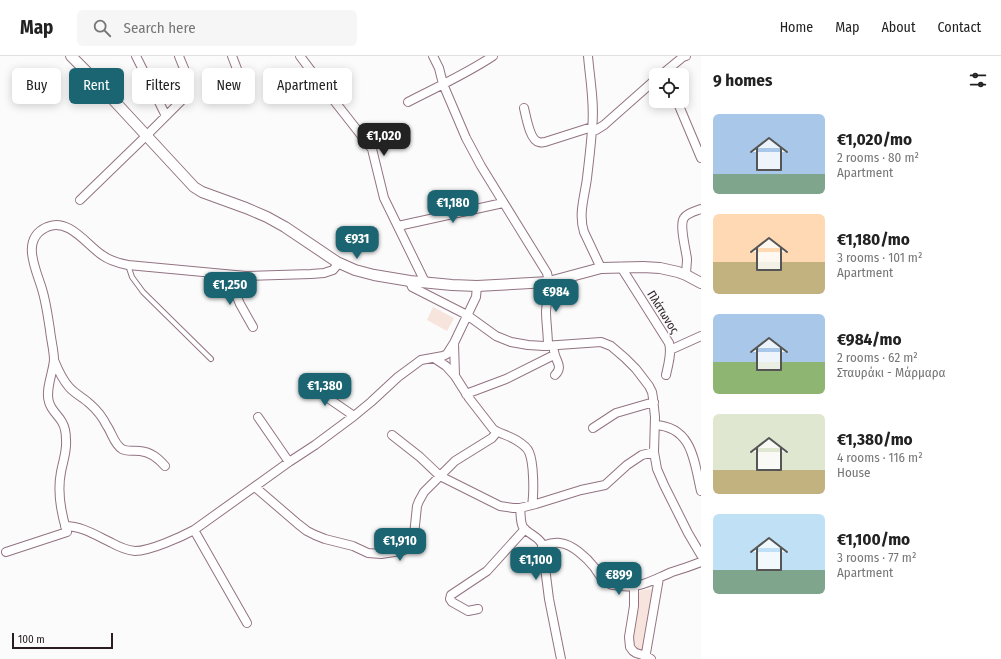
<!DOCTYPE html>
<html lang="en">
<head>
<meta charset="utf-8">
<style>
	:root { --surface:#fff; --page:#f6f6f6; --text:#222; --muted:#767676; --line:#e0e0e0; --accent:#1b6471 }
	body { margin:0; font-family:"Fira Sans Condensed",sans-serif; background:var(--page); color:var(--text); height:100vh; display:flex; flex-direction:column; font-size:15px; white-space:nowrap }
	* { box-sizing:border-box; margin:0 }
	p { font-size:13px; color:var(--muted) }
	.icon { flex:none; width:22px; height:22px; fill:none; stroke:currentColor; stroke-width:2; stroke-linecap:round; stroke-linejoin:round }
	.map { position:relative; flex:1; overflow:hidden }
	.details { display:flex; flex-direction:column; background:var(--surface); width:300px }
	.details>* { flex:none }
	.hud { position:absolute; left:12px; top:12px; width:380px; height:36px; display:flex; gap:8px }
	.buttons { position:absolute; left:649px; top:12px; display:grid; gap:8px }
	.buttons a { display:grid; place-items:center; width:40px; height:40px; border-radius:6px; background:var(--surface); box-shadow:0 2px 10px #0003; font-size:20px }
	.scale { position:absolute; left:12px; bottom:10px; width:101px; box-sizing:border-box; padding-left:4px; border:2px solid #291d23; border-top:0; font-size:11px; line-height:14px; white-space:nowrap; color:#291d23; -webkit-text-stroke:3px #fbfbfb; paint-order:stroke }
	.price { position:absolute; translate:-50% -34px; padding:0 9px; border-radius:8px; background:var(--accent); color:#fff; font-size:13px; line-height:26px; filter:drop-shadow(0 1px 2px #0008) }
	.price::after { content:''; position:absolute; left:50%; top:24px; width:12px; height:9px; margin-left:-6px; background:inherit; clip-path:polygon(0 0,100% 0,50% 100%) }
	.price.selected { background:#222; color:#fff }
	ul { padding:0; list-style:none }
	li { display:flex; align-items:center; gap:12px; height:100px; padding:0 12px }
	li span { display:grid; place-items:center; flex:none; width:112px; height:80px; border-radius:6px; color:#555 }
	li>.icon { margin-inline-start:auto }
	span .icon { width:48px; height:48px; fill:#fffc; stroke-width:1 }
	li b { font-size:17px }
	h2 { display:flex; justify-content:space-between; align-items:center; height:48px; padding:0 12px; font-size:17px }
	.tag { padding:0 14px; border-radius:6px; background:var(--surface); box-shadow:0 2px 10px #0003; font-size:14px; line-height:36px }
	.tag.selected { background:var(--accent); color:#fff }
	header { display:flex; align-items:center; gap:24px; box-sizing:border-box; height:56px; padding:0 20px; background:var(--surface); border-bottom:1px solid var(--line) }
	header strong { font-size:19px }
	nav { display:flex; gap:22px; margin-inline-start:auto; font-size:14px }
	.search { width:280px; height:36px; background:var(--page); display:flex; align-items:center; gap:10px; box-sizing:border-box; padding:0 14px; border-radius:6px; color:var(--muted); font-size:15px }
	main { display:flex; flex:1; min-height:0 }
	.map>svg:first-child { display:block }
</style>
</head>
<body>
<header>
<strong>Map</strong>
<div class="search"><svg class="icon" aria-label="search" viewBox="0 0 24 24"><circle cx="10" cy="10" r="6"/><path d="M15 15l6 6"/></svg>Search here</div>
<nav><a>Home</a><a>Map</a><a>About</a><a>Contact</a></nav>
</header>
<main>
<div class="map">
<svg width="701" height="603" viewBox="0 0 701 603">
	<rect width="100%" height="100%" fill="#fbfbfb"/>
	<path fill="#f7e4dd" d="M433 251 454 262 447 275 427 264Z
		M655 533 644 596 633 592 632 586 636 539 642 534Z"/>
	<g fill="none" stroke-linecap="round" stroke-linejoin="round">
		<defs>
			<path id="service" d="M128 209 132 221 143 236 211 303"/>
			<path id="minor" d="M136 0 166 60
				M232 0 237 13
				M300 0 321 28 372 93 384 142 425 226
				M433 0 439 12 443 28 466 82 481 110 547 217C551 230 547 242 546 255 546 266 548 278 548 290
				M588 0C590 24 595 49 592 73 591 89 589 105 587 122 585 139 578 158 584 176L601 212
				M661 19 683 1 686 0
				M677 45 701 102
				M408 46C437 31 466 18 493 0
				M524 52C526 60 530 85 539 86 541 87 543 86 545 86L592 71
				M592 75 596 74 604 69 656 23
				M80 144 146 80 187 39C193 27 183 12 179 0
				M398 170 503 147
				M621 211 669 287C672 297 668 309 666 319
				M230 219 234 234 240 248 253 271
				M686 219C686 213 687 208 687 203 686 194 679 169 684 162 687 157 696 155 701 153
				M410 225 412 231 467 259 496 280 511 286 528 289 544 290 601 286 611 290 625 302 636 313 649 330 652 336 653 342 655 361 654 396 657 413 664 429 688 477 701 499
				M454 287 455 320 469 342 493 373C500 378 508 379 516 384 521 387 527 391 529 396 534 407 534 438 532 449
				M670 294 701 280
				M554 295C555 305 564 310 555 319
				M434 302 446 310 455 320
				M54 304C58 314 62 323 69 331 75 338 84 342 90 348 97 354 103 362 107 370 112 377 114 388 122 393 127 396 133 394 140 395 151 396 158 402 165 410
				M306 327 354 360
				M466 338 506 323 554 299
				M258 361 289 406
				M655 369C693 371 694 406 701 435
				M593 372 616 357 654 346
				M392 379 420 401 440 420 500 450 513 452H520L536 448 581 434 605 429 627 409 642 399 654 396
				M255 431 298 468 307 475 315 479 325 483 353 490 368 497 381 498 401 495 406 493 412 484 414 479 417 450 419 445 424 436 455 405 492 382 497 376
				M520 452C521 458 520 466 523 471 528 478 538 480 542 488L549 543 561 603
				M65 470C82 470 97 480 112 487 119 491 127 494 135 495 150 495 181 481 194 474L289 406 315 389 354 360 371 346 398 321 417 307 421 304 443 300 447 298 454 287 476 241 477 230
				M194 474 247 567
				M542 490C548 488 554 486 560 487 572 488 587 502 594 511 599 518 604 528 614 529 639 534 650 525 672 516 682 513 691 510 701 506
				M6 496 67 476C61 457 57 436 61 416 63 405 67 395 66 384 66 378 65 371 62 366 58 359 51 354 49 346 45 334 53 317 54 304 54 295 51 284 50 274 48 261 46 246 42 233 36 213 20 183 47 171 68 161 87 189 102 199 110 205 118 207 128 209L246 220 311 218 324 217 333 214 339 207
				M634 531V550L629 581 630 591 633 595 636 597 646 600 651 603
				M478 553 468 555 452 546 450 543 451 539 487 515 525 473
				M645 603 659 522"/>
			<path id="tertiary" d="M71 0 94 23 194 131 202 136 246 152 267 161 285 171 337 206 355 214 374 219 410 225 452 229 477 230 549 226 601 212 643 211 660 212 678 216 686 219 701 227"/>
		</defs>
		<use href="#service" stroke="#937383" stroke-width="6"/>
		<use href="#minor" stroke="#937383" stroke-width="10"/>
		<use href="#tertiary" stroke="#937383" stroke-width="12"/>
		<use href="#service" stroke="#fff" stroke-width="4"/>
		<use href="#minor" stroke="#fff" stroke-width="8"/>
		<use href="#tertiary" stroke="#fff" stroke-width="10"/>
	</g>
	<g text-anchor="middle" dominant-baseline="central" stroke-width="3" stroke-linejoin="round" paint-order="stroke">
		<g font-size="12" fill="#291d23" stroke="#fbfbfb">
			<text transform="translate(663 256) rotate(58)">Πλάτωνος</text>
		</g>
	</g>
</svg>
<div class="buttons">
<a><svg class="icon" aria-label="locate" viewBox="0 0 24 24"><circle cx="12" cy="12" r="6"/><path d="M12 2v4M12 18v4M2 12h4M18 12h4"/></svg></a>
</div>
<div class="scale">100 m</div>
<b class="price selected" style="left:384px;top:101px">€1,020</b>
<b class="price" style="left:453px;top:168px">€1,180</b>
<b class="price" style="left:357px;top:204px">€931</b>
<b class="price" style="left:230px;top:250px">€1,250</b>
<b class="price" style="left:556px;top:257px">€984</b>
<b class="price" style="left:325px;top:351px">€1,380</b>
<b class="price" style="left:400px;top:506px">€1,910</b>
<b class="price" style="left:536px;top:525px">€1,100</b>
<b class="price" style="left:619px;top:540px">€899</b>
<div class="hud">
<a class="tag">Buy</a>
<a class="tag selected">Rent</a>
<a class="tag">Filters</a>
<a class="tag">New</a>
<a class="tag">Apartment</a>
</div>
</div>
<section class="details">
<h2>9 homes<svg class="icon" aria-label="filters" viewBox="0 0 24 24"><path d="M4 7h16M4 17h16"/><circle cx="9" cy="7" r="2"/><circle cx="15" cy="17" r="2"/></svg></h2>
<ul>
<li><span style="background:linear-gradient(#a9c7e8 75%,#7fa58c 0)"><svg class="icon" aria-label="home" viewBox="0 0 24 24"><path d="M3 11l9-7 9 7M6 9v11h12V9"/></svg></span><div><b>€1,020/mo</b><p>2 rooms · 80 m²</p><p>Apartment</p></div></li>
<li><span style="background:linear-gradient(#ffd9b3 60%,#c2b280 0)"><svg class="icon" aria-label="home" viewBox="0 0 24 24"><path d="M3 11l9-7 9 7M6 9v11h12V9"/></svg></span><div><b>€1,180/mo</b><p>3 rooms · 101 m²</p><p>Apartment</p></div></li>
<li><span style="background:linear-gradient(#a9c7e8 60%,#8fb573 0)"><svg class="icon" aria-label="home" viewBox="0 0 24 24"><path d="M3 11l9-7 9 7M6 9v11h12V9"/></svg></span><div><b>€984/mo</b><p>2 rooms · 62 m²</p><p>Σταυράκι - Μάρμαρα</p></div></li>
<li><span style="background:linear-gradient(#dfe7d0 70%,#c2b280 0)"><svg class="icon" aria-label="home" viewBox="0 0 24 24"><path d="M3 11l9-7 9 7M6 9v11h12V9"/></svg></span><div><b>€1,380/mo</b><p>4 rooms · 116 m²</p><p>House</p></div></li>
<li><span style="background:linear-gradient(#bfe0f5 70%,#7fa58c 0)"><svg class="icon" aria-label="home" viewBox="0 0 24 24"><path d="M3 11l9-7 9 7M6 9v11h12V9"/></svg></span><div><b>€1,100/mo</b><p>3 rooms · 77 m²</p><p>Apartment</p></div></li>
</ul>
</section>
</main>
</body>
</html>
